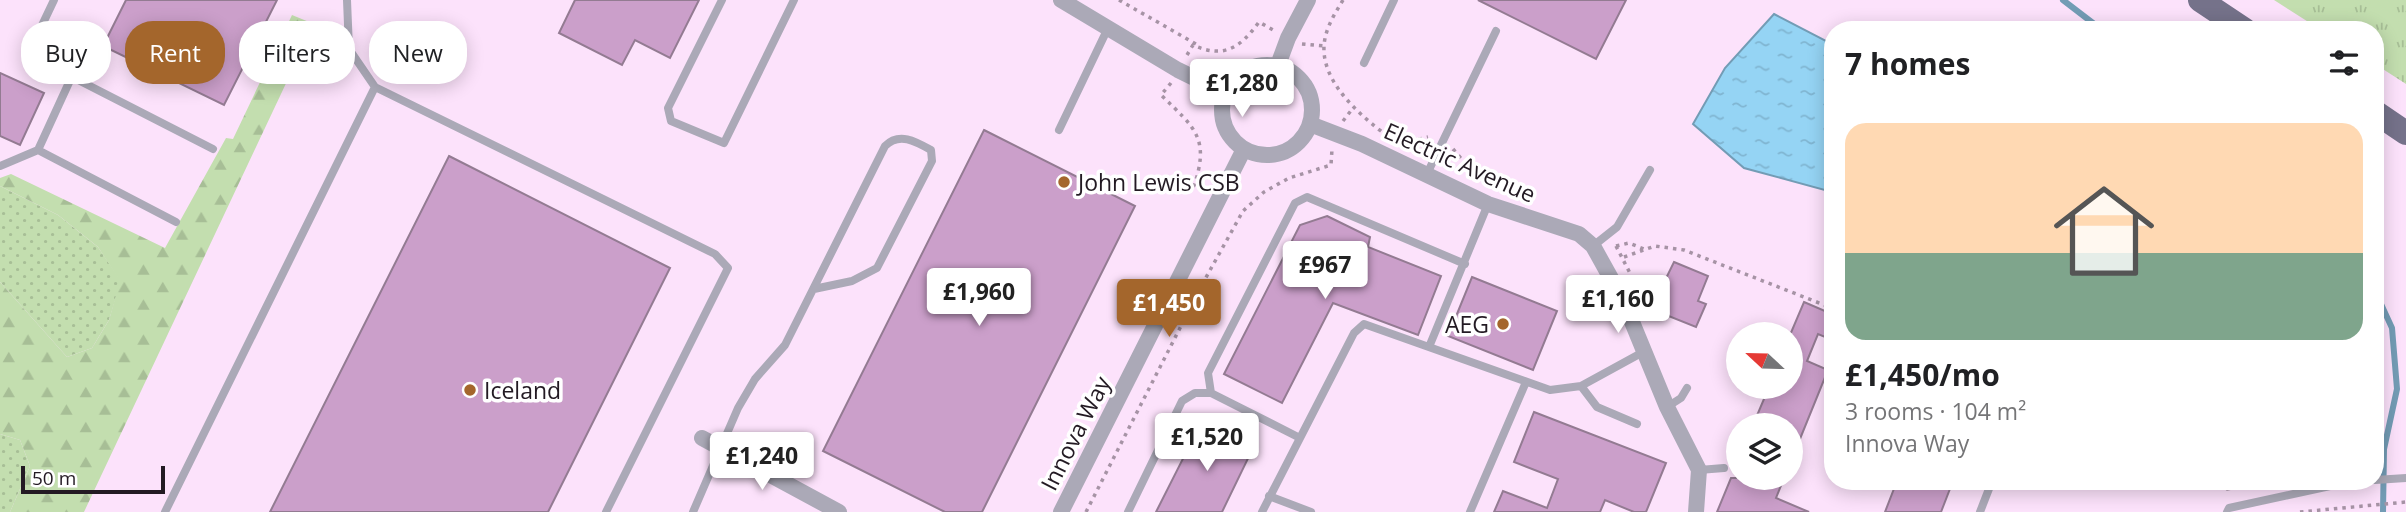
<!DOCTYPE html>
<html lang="en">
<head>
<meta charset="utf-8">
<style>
	:root { --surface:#fff; --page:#f6f6f6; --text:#202124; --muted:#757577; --line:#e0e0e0; --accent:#a4662c }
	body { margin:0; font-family:"Open Sans",sans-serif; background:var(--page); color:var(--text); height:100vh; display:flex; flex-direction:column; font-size:26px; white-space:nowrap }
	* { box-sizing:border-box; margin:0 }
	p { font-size:23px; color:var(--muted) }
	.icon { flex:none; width:38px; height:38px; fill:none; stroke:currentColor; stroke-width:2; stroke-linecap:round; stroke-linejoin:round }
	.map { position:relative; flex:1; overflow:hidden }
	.side { position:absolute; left:1824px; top:21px; width:560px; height:469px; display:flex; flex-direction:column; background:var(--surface); border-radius:28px; box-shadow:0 4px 18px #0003 }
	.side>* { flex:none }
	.guide { position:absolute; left:21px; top:21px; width:665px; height:63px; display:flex; gap:14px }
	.needle { width:46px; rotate:292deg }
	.buttons { position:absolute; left:1726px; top:322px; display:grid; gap:14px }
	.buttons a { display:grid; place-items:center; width:77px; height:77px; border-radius:50%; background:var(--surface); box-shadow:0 4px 18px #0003; font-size:35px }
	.scale { position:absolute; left:21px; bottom:18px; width:144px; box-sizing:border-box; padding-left:7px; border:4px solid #231a23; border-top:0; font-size:19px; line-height:24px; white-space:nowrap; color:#231a23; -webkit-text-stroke:5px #fff; paint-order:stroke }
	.price { position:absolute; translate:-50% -60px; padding:0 16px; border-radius:7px; background:#fff; color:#222; font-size:23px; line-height:46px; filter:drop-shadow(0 2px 4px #0008) }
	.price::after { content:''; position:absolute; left:50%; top:42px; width:21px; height:16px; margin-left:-10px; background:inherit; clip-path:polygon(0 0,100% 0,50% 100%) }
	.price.selected { background:var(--accent); color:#fff }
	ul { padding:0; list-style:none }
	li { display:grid; align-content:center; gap:14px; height:371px; padding:0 21px }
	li+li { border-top:2px solid var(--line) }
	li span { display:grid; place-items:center; height:217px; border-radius:21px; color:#555 }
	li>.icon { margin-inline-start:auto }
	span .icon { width:126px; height:126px; fill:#fffc; stroke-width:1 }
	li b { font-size:30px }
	h2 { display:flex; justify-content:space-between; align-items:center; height:84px; padding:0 21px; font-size:30px }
	.chip { padding:0 24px; border-radius:28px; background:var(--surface); box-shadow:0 4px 18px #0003; font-size:24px; line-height:63px }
	.chip.selected { background:var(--accent); color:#fff }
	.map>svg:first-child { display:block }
</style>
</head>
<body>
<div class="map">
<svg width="2406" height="512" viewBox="0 0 2406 512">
	<defs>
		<pattern id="grass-dots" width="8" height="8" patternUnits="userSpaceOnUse" patternTransform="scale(1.75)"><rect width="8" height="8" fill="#c3deaf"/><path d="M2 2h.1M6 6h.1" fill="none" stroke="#a7be96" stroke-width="1.8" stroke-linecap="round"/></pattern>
		<pattern id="forest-firs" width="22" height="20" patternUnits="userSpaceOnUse" patternTransform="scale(1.75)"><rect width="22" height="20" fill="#c3deaf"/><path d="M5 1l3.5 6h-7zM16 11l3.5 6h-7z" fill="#a7be96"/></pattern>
		<pattern id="park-tufts" width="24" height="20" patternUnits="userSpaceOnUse" patternTransform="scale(1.75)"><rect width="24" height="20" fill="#c3deaf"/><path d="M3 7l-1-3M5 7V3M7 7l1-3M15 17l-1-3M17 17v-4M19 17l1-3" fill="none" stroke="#a7be96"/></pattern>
		<pattern id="water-ripples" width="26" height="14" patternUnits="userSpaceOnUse" patternTransform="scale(1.75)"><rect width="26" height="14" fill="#95d4f4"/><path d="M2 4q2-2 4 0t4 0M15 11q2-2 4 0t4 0" fill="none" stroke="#80b5d1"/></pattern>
	</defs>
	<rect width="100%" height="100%" fill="#fce2fb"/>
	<path fill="url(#grass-dots)" d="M0 186 58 215 98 247 121 281 109 320 92 348 67 357 0 282Z
		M0 434 20 440 30 466 10 512H0Z"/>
	<path fill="url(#forest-firs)" d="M292 15 314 24 84 512H10L30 466 20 440 0 434V282L67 357 92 348 109 320 120 281 98 247 58 215 0 186V178L11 174 165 248 226 138 233 139Z"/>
	<path fill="url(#park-tufts)" d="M2274 0H2406V84L2375 64V30H2321Z"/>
	<path fill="url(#water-ripples)" stroke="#739cb5" stroke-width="2" d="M1774 14 1832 44V192L1744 168 1693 124 1725 68Z"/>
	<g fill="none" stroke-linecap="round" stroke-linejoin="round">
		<path stroke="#739cb5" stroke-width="6" d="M2063 0 2102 30
			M2375 291 2392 328 2397 389 2384 449 2383 512"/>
	</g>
	<path fill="#cb9fca" stroke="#937b92" stroke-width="2" d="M126 0H277L224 105 103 46Z
		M575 0H699L670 58 635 40 622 65 559 33Z
		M1478 0H1626L1596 59Z
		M0 73 44 93 20 145 0 136Z
		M984 130 1135 206 982 512H945L823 451Z
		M449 156 670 268 548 512H270Z
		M1327 216 1370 237 1368 247 1441 276 1418 335 1333 303 1282 403 1224 374 1300 225Z
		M1674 262 1708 276 1698 301 1706 304 1696 327 1651 309Z
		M1472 277 1557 311 1533 370 1448 336Z
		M1804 302 1832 314 1825 337 1818 334 1807 361 1828 370 1791 461 1790 425H1753L1769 387H1790V335Z
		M1534 412 1666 463 1646 512H1634L1605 500 1600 512H1494L1503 491 1547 508 1558 479 1514 462Z
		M1202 421 1254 446 1222 512H1156Z
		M1731 478H1784L1776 498 1809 512H1717Z
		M1897 481H1953L1941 512H1885Z"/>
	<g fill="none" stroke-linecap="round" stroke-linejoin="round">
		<path stroke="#a693a5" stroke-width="3.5" stroke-dasharray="3.5 5" stroke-linecap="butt" d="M1119 0 1196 44
			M1343 0C1334 15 1325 29 1324 46 1322 83 1360 115 1386 135
			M1302 44 1324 46
			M1187 55 1193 45C1224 59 1240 48 1259 22L1273 30
			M1171 83 1161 95C1195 128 1210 138 1194 186L1203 191
			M1343 121 1353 108
			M1402 143 1428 137
			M1453 149 1470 169 1523 196
			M1616 246 1633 279
			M1616 246 1629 243 1644 249
			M1624 257 1655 246 1684 250 1832 308
			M2224 481 2227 489 2261 481 2263 489
			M1086 512 1204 281 1243 211 1264 192 1289 178 1331 165 1332 149
			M2300 512 2406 502"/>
		<path stroke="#aba9b7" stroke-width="8" d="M54 0 35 40 41 61 213 149
			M347 0 349 49 375 87 715 254 728 268 606 512
			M722 0 668 108 671 121 724 143 794 0
			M1364 63 1394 0
			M1059 130 1108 28
			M38 150 72 76
			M0 166 38 150 176 222
			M1426 176 1496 31
			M1593 246 1617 227 1650 170
			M1429 347 1488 204
			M1581 386 1597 407 1637 424
			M1211 393 1208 373 1295 203 1307 197 1465 264
			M1667 407 1681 398 1687 388
			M1699 470 1724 468
			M2375 480 2406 478
			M1269 496 1311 512
			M165 512 375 87
			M693 512 738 408 755 379 785 345 885 146C899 132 915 141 931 150L932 161 877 268 852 281 814 289
			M1128 512 1182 401 1195 393H1211L1300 438
			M1262 512 1354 333 1364 324 1550 390 1581 386 1645 351
			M1470 512 1526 382
			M1980 512 1992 481
			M2227 512 2229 508 2353 481"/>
		<path stroke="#aba9b7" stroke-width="16" d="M1061 0 1178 70 1225 93
			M1222 110a45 45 0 1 1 90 0a45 45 0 1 1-90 0Z
			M1278 65 1288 38 1308 0
			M1310 124 1362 144 1488 204 1579 234 1593 246 1623 300 1667 407 1699 470 1696 512
			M702 438 839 512
			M1061 512 1244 149"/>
		<path stroke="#75728a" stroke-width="24" d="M2200 0 2245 30
			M2375 112 2406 133"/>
	</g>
	<g fill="#a4662c" stroke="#fff" stroke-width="2.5">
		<circle cx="1064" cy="182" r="7"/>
		<circle cx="1503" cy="324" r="7"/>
		<circle cx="470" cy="390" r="7"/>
	</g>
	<g text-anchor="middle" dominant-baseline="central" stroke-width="7" stroke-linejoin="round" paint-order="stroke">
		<g font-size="23" fill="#231a23" stroke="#fff">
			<text transform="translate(1460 162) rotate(24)">Electric Avenue</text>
			<text transform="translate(1075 433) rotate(-63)">Innova Way</text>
		</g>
		<g font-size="23" fill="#231a23" stroke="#fff" text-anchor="start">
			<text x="1078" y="182">John Lewis CSB</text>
			<text x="1489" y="324" text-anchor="end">AEG</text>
			<text x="484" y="390">Iceland</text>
		</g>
	</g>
</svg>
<div class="buttons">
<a><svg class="needle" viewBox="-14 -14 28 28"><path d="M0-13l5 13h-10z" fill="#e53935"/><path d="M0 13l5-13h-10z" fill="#757577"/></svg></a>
<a><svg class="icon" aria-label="layers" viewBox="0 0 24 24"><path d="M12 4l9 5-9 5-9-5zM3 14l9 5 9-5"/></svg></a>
</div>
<div class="scale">50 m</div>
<b class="price" style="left:1242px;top:119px">£1,280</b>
<b class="price" style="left:1325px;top:301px">£967</b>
<b class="price" style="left:979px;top:328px">£1,960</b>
<b class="price" style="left:1618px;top:335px">£1,160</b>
<b class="price selected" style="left:1169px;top:339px">£1,450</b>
<b class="price" style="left:1207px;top:473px">£1,520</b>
<b class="price" style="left:762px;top:492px">£1,240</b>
<div class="guide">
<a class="chip">Buy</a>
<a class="chip selected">Rent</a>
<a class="chip">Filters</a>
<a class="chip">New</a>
</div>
<section class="side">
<h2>7 homes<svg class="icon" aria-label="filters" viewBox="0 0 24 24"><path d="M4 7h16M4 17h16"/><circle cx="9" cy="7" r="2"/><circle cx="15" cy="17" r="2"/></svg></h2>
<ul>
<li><span style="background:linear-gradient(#ffd9b3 60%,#7fa58c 0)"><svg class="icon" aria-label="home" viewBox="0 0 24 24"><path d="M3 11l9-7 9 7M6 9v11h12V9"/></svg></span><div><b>£1,450/mo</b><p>3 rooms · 104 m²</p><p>Innova Way</p></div></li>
</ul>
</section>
</div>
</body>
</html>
